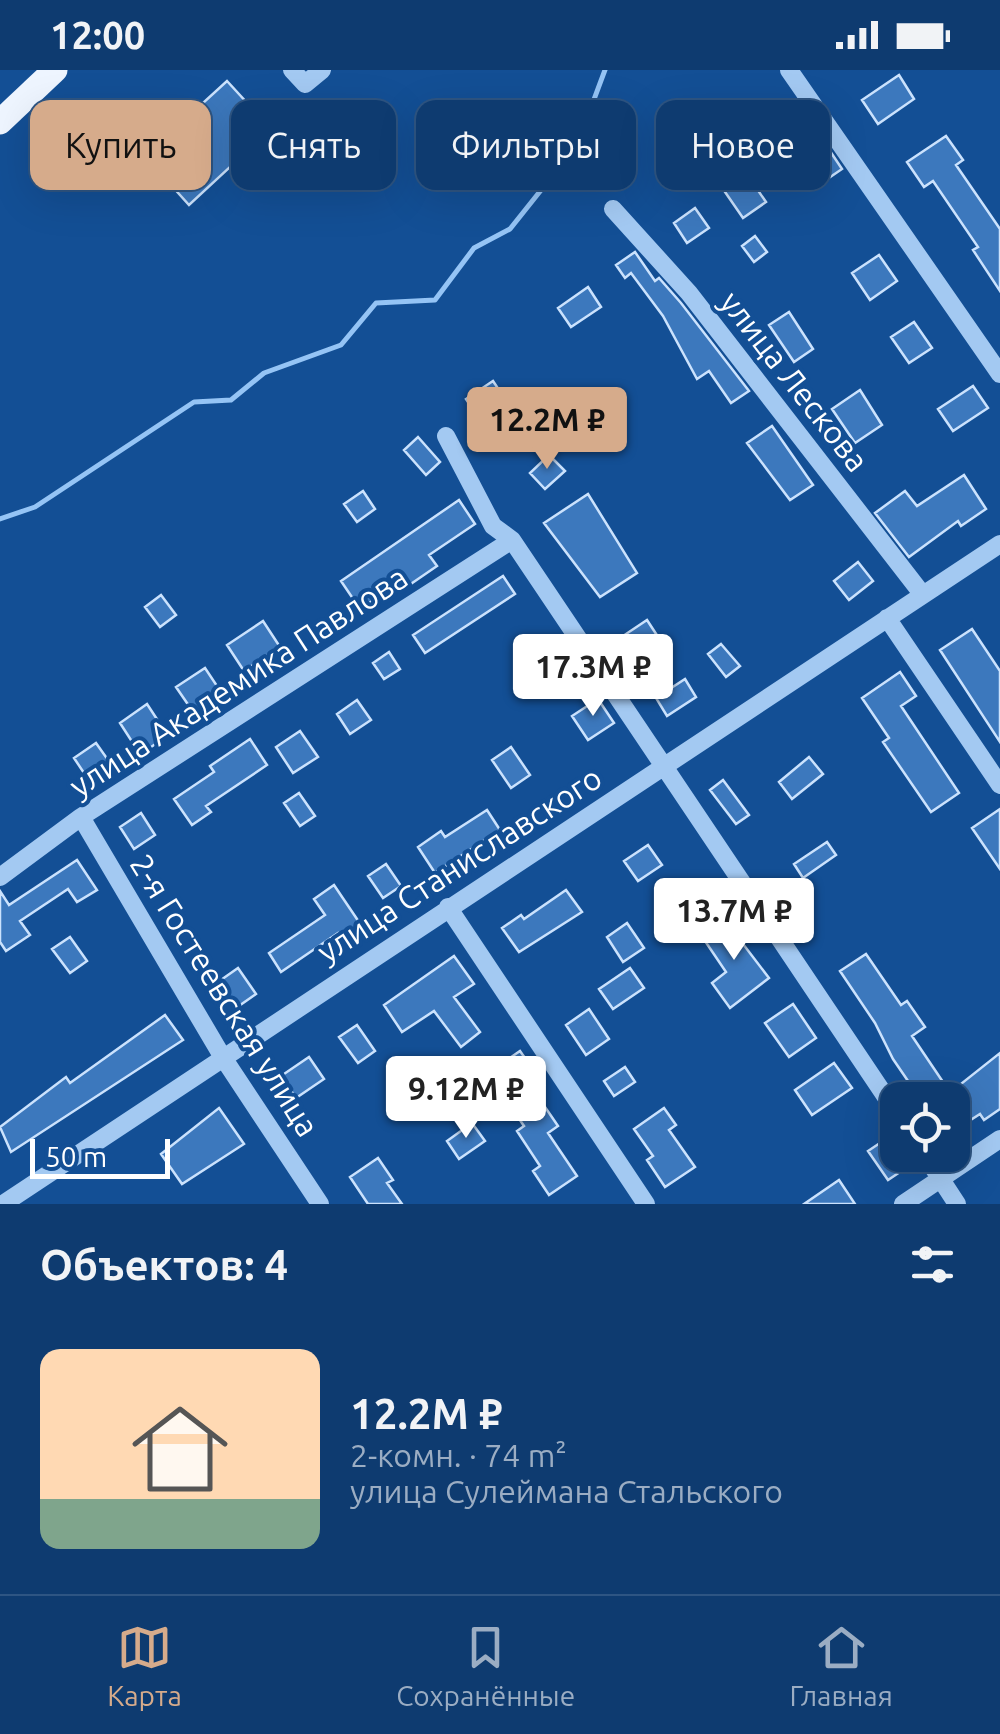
<!DOCTYPE html>
<html lang="ru">
<head>
<meta charset="utf-8">
<style>
	:root { --surface:#0e3b70; --page:#1c4678; --text:#f1f3f6; --muted:#9badc3; --line:#2e5583; --accent:#d6ab8b }
	body { margin:0; font-family:Ubuntu,sans-serif; background:var(--page); color:var(--text); height:100vh; display:flex; flex-direction:column; font-size:38px; white-space:nowrap }
	* { box-sizing:border-box; margin:0 }
	p { font-size:32px; color:var(--muted) }
	.icon { flex:none; width:55px; height:55px; fill:none; stroke:currentColor; stroke-width:2; stroke-linecap:round; stroke-linejoin:round }
	.map { position:relative; height:1134px; overflow:hidden }
	.side { display:flex; flex-direction:column; background:var(--surface); flex:1 }
	.side>* { flex:none }
	.top-card { position:absolute; left:30px; top:30px; width:940px; height:90px; display:flex; gap:20px }
	.controls { position:absolute; left:880px; top:1012px; display:grid; gap:20px }
	.controls a { display:grid; place-items:center; width:90px; height:90px; border-radius:20px; background:var(--surface); box-shadow:0 10px 40px #0002,0 0 0 2px var(--line); font-size:50px }
	.scale { position:absolute; left:30px; bottom:25px; width:140px; box-sizing:border-box; padding-left:10px; border:5px solid #fff; border-top:0; font-size:28px; line-height:35px; white-space:nowrap; color:#fff; -webkit-text-stroke:8px #134f95; paint-order:stroke }
	.price { position:absolute; translate:-50% -85px; padding:0 22px; border-radius:10px; background:#fff; color:#222; font-size:32px; line-height:65px; filter:drop-shadow(0 2px 5px #0008) }
	.price::after { content:''; position:absolute; left:50%; top:60px; width:30px; height:22px; margin-left:-15px; background:inherit; clip-path:polygon(0 0,100% 0,50% 100%) }
	.price.current { background:var(--accent); color:#111 }
	ul { padding:0; list-style:none }
	li { display:flex; align-items:center; gap:30px; height:250px; padding:0 40px }
	li span { display:grid; place-items:center; flex:none; width:280px; height:200px; border-radius:20px; color:#555 }
	li>.icon { margin-inline-start:auto }
	span .icon { width:120px; height:120px; fill:#fffc; stroke-width:1 }
	li b { font-size:42px }
	h2 { display:flex; justify-content:space-between; align-items:center; height:120px; padding:0 40px; font-size:42px }
	.pill { padding:0 35px; border-radius:20px; background:var(--surface); box-shadow:0 10px 40px #0002,0 0 0 2px var(--line); font-size:35px; line-height:90px }
	.pill.current { background:var(--accent); color:#111 }
	.status { display:flex; justify-content:space-between; align-items:center; height:70px; padding:0 50px; background:var(--surface); direction:ltr }
	.status svg { height:28px; fill:currentColor }
	.tabs { display:flex; justify-content:space-around; align-items:center; height:140px; border-top:2px solid var(--line); background:var(--surface); font-size:28px; color:var(--muted) }
	.tabs a { display:grid; justify-items:center; gap:5px }
	.tabs .current { color:var(--accent) }
	.map>svg:first-child { display:block }
</style>
</head>
<body>
<div class="status"><b>12:00</b><svg viewBox="0 0 49 12"><path d="M0 12V9h3v3zM5 12V6h3v6zM10 12V3h3v9zM15 12V0h3v12zM26 1h20v11H26zM47 4h2v5h-2z"/></svg></div>
<div class="map">
<svg width="1000" height="1134" viewBox="0 0 1000 1134">
	<rect width="100%" height="100%" fill="#134f95"/>
	<g fill="none" stroke-linecap="round" stroke-linejoin="round">
		<path stroke="#95c4f5" stroke-width="5" d="M0 449 35 437 194 332 231 330 264 303 341 275 376 233 435 230 474 178 510 159 577 75 605 0"/>
	</g>
	<path fill="#3c78bd" stroke="#cbe2fd" stroke-width="2.5" d="M899 5 914 29 878 54 862 30Z
		M227 11 271 59 189 135 145 86Z
		M946 66 963 90 956 95 1000 159V221L973 180 978 177 933 111 924 117 907 92Z
		M828 78 842 99 820 114 806 93Z
		M746 103 766 132 743 148 723 119Z
		M695 138 709 158 687 173 674 153Z
		M755 166 767 182 754 192 742 176Z
		M635 182 655 211 659 208 681 233 749 321 731 333 709 301 697 309 663 246 631 203 625 208 616 195Z
		M879 185 897 211 870 230 852 203Z
		M588 217 601 237 571 257 558 238Z
		M789 242 813 279 794 292 769 255Z
		M914 252 932 278 909 293 891 267Z
		M493 311 517 347 490 365 466 329Z
		M973 316 988 338 953 361 938 339Z
		M860 320 882 355 855 373 832 339Z
		M772 356 813 415 790 430 747 373Z
		M418 367 440 392 426 405 404 380Z
		M549 385 565 401 545 419 530 403Z
		M964 405 986 439 961 456 958 451 909 487 875 443 905 421 917 436Z
		M363 421 375 439 357 452 344 434Z
		M588 424 637 503 600 527 544 453Z
		M459 430 475 454 429 485 437 496 402 520 398 514 360 539 341 511Z
		M858 492 873 511 849 530 834 511Z
		M503 506 515 524 425 583 413 565Z
		M161 525 176 545 160 557 145 537Z
		M647 550 662 573 638 589 623 566Z
		M263 551 280 577 244 601 227 575Z
		M972 559 1000 601V672L940 580Z
		M558 572 572 593 551 607 537 586Z
		M721 574 740 596 726 607 708 584Z
		M389 582 400 599 384 609 373 593Z
		M205 598 227 631 198 649 176 617Z
		M900 602 916 626 901 636 959 723 931 742 883 672 889 668 862 628Z
		M685 609 696 627 667 646 656 628Z
		M598 629 614 653 588 670 572 646Z
		M357 630 371 650 350 664 337 644Z
		M147 634 168 666 140 684 120 653Z
		M300 661 318 687 293 703 276 677Z
		M250 669 267 695 206 736 211 742 192 755 174 729 214 702 210 696Z
		M96 673 113 697 90 712 74 688Z
		M511 677 530 705 511 718 492 690Z
		M809 687 823 704 792 729 779 712Z
		M723 710 749 745 736 754 710 720Z
		M299 723 315 746 300 756 284 733Z
		M1000 739V799L972 758Z
		M487 740 500 760 435 803 418 777 441 761 445 767Z
		M141 743 155 765 134 779 120 757Z
		M827 772 836 785 803 808 794 794Z
		M648 775 662 795 638 811 624 791Z
		M77 790 97 820 77 832 68 819 20 851 30 865 6 881 0 872V821L9 835Z
		M386 794 401 816 383 828 368 806Z
		M334 815 361 855 341 868 338 863 281 902 269 883 325 845 314 829Z
		M566 820 582 842 519 882 502 858 521 845 524 849Z
		M730 846 744 867 740 870 769 908 730 938 712 913 726 902 701 865Z
		M627 853 644 878 623 892 607 867Z
		M70 867 87 891 70 903 52 879Z
		M866 884 901 935 907 931 925 957 912 966 947 1018 928 1030H921L893 989 875 953 840 901Z
		M454 886 474 914 454 927 480 962 461 977 434 941 402 962 384 935Z
		M238 898 256 924 236 938 218 912Z
		M630 898 644 918 613 939 599 919Z
		M793 934 816 968 789 987 765 953Z
		M589 939 609 969 586 985 566 955Z
		M165 945 183 970 11 1082 0 1057 66 1007 70 1013Z
		M357 955 375 981 358 993 339 967Z
		M520 981 544 1015 534 1021 558 1056 548 1063 577 1106 549 1125 533 1101 540 1096 517 1061 524 1056 488 1003Z
		M1000 983V1039L984 1050 980 1044 952 1062V1021Z
		M309 987 324 1009 296 1028 281 1006Z
		M834 993 852 1018 812 1045 795 1020Z
		M625 997 635 1012 614 1026 604 1011Z
		M219 1038 244 1074 182 1114 161 1084Z
		M664 1038 676 1055 669 1060 695 1097 665 1117 647 1090 653 1086 634 1059Z
		M472 1053 485 1071 459 1089 447 1071Z
		M889 1067 909 1096 888 1110 868 1081Z
		M378 1088 393 1110 387 1113 402 1134H368L350 1107Z
		M839 1110 855 1134H804Z"/>
	<g fill="none" stroke-linecap="round" stroke-linejoin="round">
		<path stroke="#a3c9f2" stroke-width="18" d="M292 0 305 14 322 0
			M789 0 1000 304
			M613 139 689 223 923 525
			M446 366 493 456 512 470 898 1045
			M887 548 1000 715
			M81 747 222 986 320 1134
			M0 807 81 747 512 470
			M448 837 646 1134
			M925 1085 957 1134
			M3 1134 1000 474
			M903 1134 1000 1069"/>
		<path stroke="#eef5ff" stroke-width="25" d="M0 52 55 0"/>
	</g>
	<g text-anchor="middle" dominant-baseline="central" stroke-width="8" stroke-linejoin="round" paint-order="stroke">
		<g font-size="32" fill="#fff" stroke="#134f95">
			<text transform="translate(795 311) rotate(52)">улица Лескова</text>
			<text transform="translate(238 611) rotate(-33)">улица Академика Павлова</text>
			<text transform="translate(459 794) rotate(-33)">улица Станиславского</text>
			<text transform="translate(225 925) rotate(58)">2-я Гостеевская улица</text>
		</g>
	</g>
</svg>
<div class="controls">
<a><svg class="icon" aria-label="locate" viewBox="0 0 24 24"><circle cx="12" cy="12" r="6"/><path d="M12 2v4M12 18v4M2 12h4M18 12h4"/></svg></a>
</div>
<div class="scale">50 m</div>
<b class="price current" style="left:547px;top:402px">12.2M ₽</b>
<b class="price" style="left:593px;top:649px">17.3M ₽</b>
<b class="price" style="left:734px;top:893px">13.7M ₽</b>
<b class="price" style="left:466px;top:1071px">9.12M ₽</b>
<div class="top-card">
<a class="pill current">Купить</a>
<a class="pill">Снять</a>
<a class="pill">Фильтры</a>
<a class="pill">Новое</a>
</div>
</div>
<section class="side">
<h2>Объектов: 4<svg class="icon" aria-label="filters" viewBox="0 0 24 24"><path d="M4 7h16M4 17h16"/><circle cx="9" cy="7" r="2"/><circle cx="15" cy="17" r="2"/></svg></h2>
<ul>
<li><span style="background:linear-gradient(#ffd9b3 75%,#7fa58c 0)"><svg class="icon" aria-label="home" viewBox="0 0 24 24"><path d="M3 11l9-7 9 7M6 9v11h12V9"/></svg></span><div><b>12.2M ₽</b><p>2-комн. · 74 m²</p><p>улица Сулеймана Стальского</p></div></li>
</ul>
</section>
<nav class="tabs">
<a class="current"><svg class="icon" aria-label="map" viewBox="0 0 24 24"><path d="M3 6l6-2 6 2 6-2v14l-6 2-6-2-6 2zM9 4v14M15 6v14"/></svg>Карта</a>
<a><svg class="icon" aria-label="saved" viewBox="0 0 24 24"><path d="M7 4h10v16l-5-4-5 4z"/></svg>Сохранённые</a>
<a><svg class="icon" aria-label="home" viewBox="0 0 24 24"><path d="M3 11l9-7 9 7M6 9v11h12V9"/></svg>Главная</a>
</nav>
</body>
</html>
